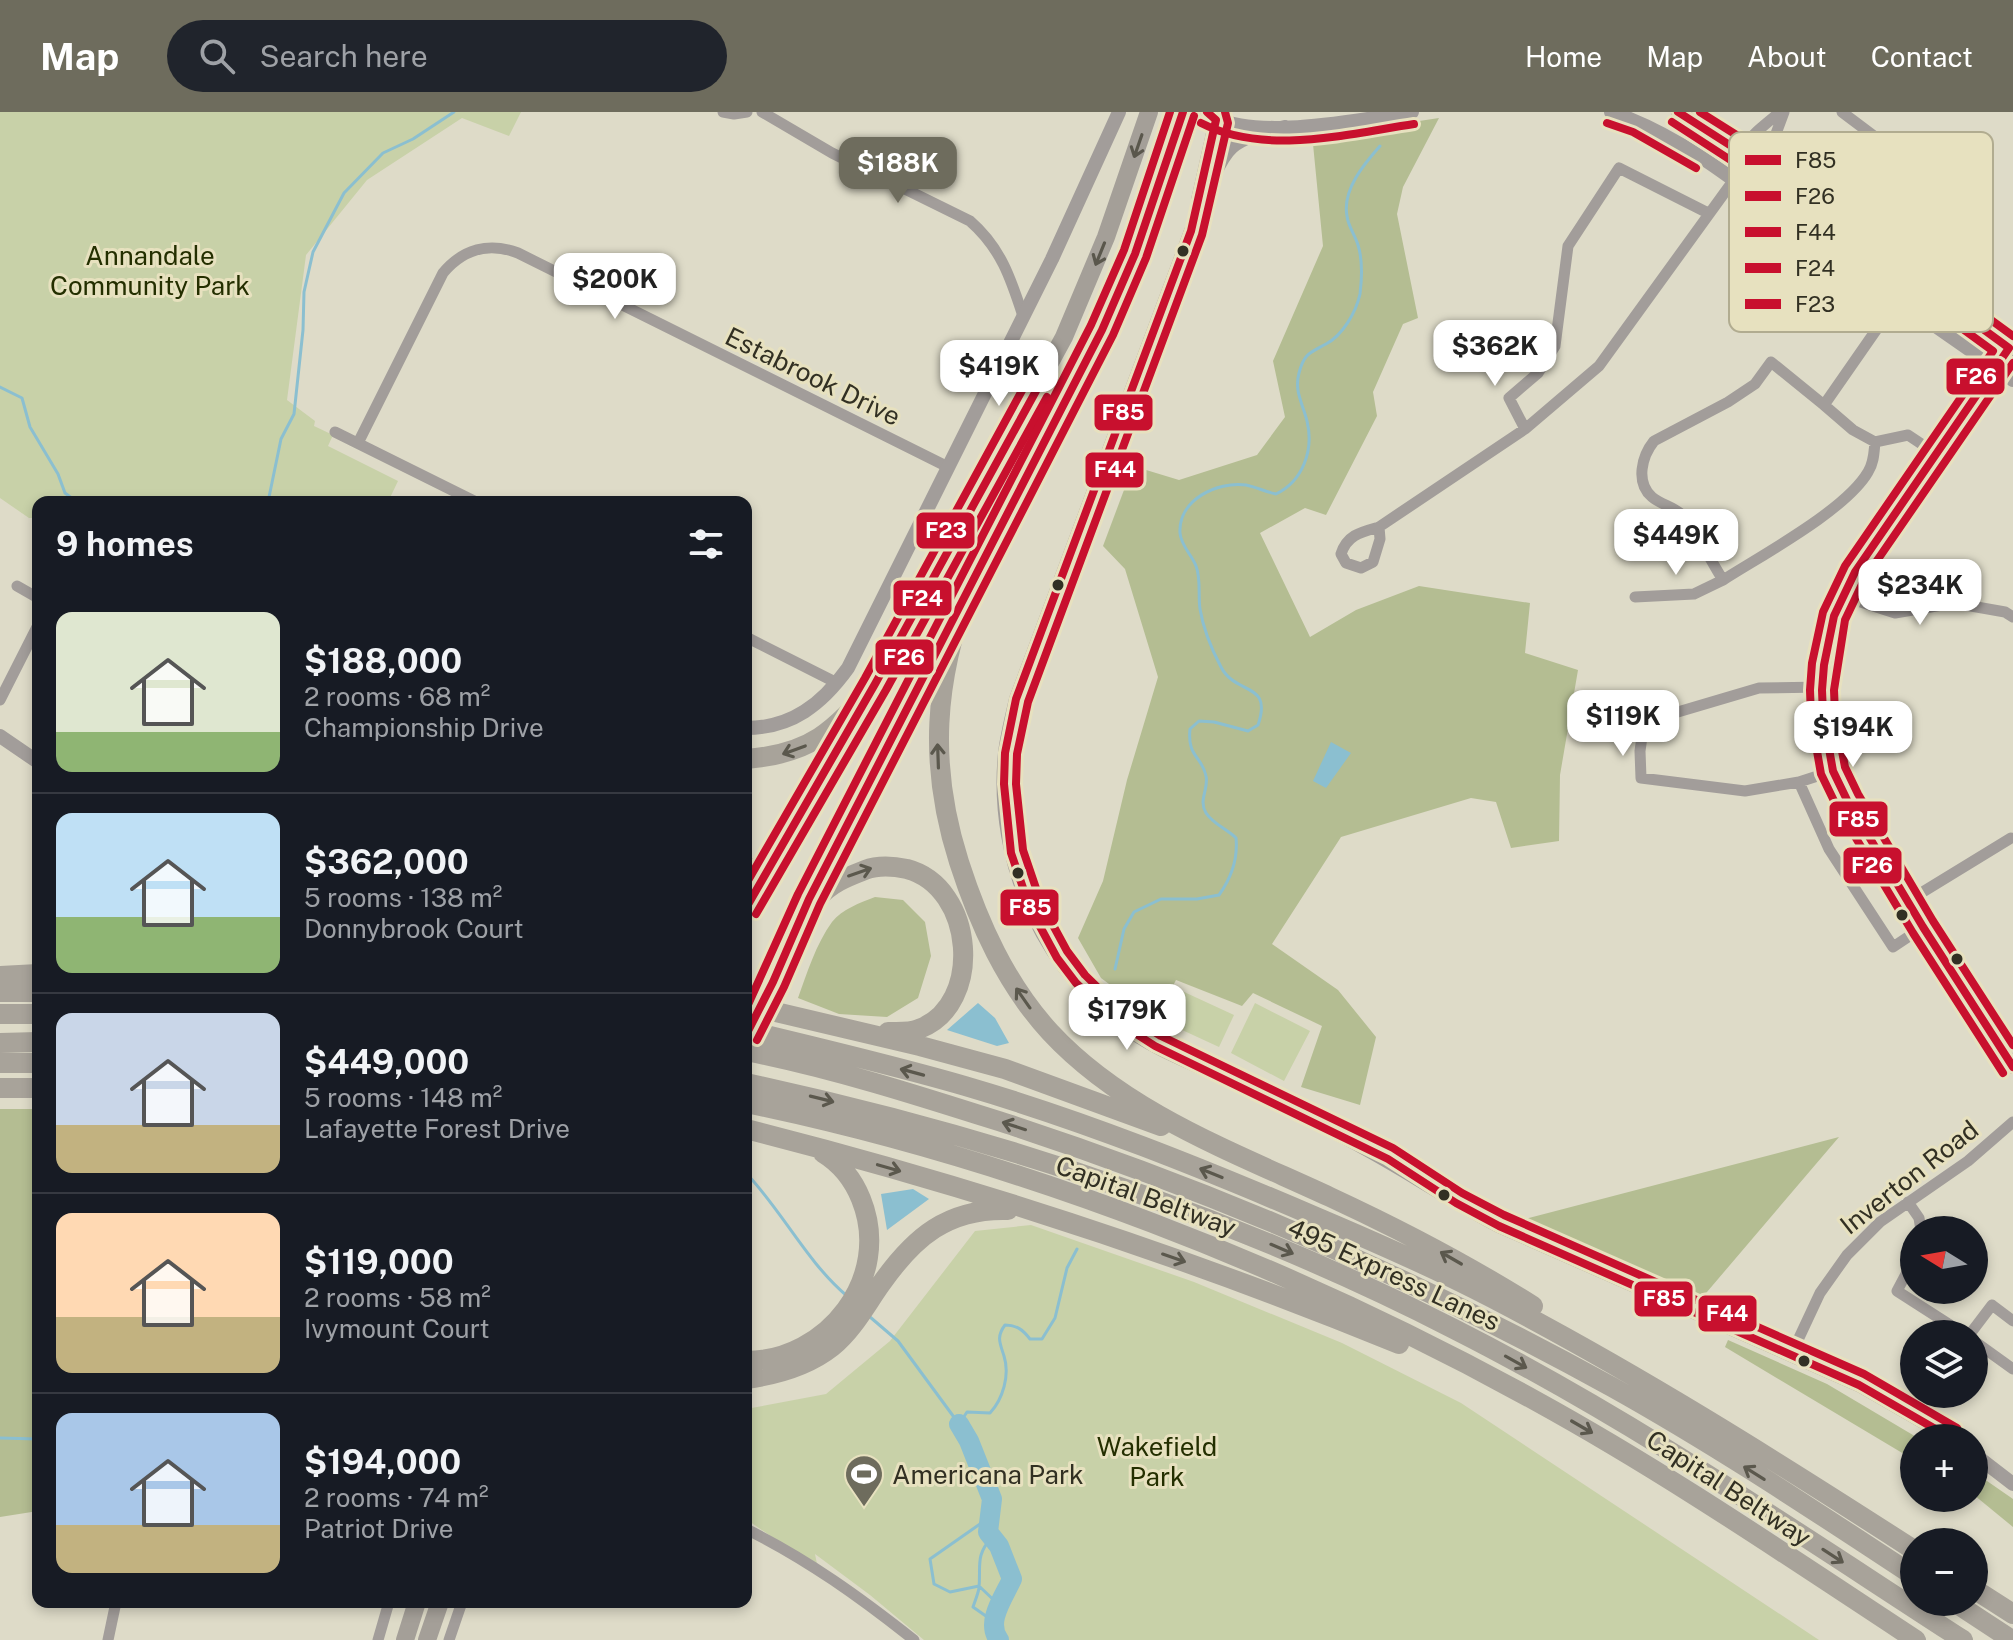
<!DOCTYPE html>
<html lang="en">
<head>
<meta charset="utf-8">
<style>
	:root { --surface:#171b24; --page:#20242c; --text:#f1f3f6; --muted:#9ea1a6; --line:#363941; --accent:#6e6c5d }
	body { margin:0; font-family:"Public Sans",sans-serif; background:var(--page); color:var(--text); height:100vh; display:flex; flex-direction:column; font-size:30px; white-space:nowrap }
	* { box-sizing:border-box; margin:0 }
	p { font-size:26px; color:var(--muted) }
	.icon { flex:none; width:44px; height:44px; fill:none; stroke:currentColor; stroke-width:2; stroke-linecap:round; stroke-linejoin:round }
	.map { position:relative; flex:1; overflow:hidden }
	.sheet { position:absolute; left:32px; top:384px; width:720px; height:1112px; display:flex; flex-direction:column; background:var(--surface); border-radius:16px; box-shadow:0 4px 12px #0003 }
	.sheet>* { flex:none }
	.needle { width:52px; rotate:281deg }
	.controls { position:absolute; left:1900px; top:1104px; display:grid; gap:16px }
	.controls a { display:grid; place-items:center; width:88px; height:88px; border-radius:50%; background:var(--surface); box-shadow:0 4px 12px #0003; font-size:40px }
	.price { position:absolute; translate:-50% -68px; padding:0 18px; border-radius:16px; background:#fff; color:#222; font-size:26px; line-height:52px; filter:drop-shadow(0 2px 4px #0008) }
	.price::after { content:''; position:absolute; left:50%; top:48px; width:24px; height:18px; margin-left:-12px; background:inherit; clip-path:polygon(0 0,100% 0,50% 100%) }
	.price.active { background:var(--accent); color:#fff }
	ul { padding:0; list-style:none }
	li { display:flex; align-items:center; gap:24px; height:200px; padding:0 24px }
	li+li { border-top:2px solid var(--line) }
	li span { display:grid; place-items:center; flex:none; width:224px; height:160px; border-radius:16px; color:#555 }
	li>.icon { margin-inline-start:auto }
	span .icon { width:96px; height:96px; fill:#fffc; stroke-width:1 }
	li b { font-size:34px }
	h2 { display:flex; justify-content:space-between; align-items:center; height:96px; padding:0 24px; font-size:34px }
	header { display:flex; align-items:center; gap:48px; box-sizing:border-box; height:112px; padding:0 40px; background:var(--accent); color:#fff }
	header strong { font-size:38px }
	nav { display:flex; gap:44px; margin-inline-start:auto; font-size:28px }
	.search { width:560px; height:72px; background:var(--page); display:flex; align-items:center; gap:20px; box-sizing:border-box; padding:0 28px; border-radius:44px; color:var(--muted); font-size:30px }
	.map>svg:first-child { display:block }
</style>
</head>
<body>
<header>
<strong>Map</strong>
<div class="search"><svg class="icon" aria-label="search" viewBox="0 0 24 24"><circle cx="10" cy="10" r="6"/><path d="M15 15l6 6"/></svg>Search here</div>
<nav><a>Home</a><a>Map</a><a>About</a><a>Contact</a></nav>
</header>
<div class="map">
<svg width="2013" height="1528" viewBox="0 0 2013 1528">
	<rect width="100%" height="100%" fill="#dedbc8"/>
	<path fill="#c8d1a8" d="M0 0H521L509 24 462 6 367 68 306 143 287 288 315 309 314 314 333 323 328 334 398 369 388 390H38V406H29L0 386Z
		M1182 879 1234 903 1219 935 1167 911Z
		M1255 891 1310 919 1284 969 1231 941Z
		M1031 1113 1194 1170 1342 1231 1461 1291 1819 1528H924L870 1483 815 1442 818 1457 746 1407V1297L826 1282 890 1229 975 1119Z"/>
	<path fill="#b4bd92" d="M1439 6 1403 75 1397 102 1418 206 1403 212 1373 280 1377 304 1326 403 1305 396 1260 421 1310 525 1356 498 1419 474 1530 491 1525 541 1578 558 1560 663 1559 729 1511 736 1496 690 1471 686 1341 725 1272 832 1338 878 1376 925 1360 993 1301 975 1322 914 1253 881 1242 894 1176 868 1156 907 1101 866 1078 826 1103 769 1127 668 1158 565 1125 457 1103 434 1133 354 1179 368 1257 343 1285 305 1273 249 1323 134 1313 32 1315 31 1314 25Z
		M875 785 903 788 925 810 931 844 918 886 887 905 839 902 798 886C807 861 816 832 832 810 842 797 860 791 875 785Z
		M0 997H38V1399L0 1405Z
		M1839 1025 1701 1187 1521 1108Z
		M1728 1228 1827 1272 1918 1326H1914V1348L1725 1235Z
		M1974 1360 2013 1387V1415L1974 1383Z"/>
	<path fill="#8bbfd0" d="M1331 630 1351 641 1326 676 1313 669Z
		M978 891 995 906 1009 931 997 934 947 918Z
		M913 1077 929 1087 887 1118 881 1082Z"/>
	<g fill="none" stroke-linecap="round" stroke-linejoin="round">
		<path stroke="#8bbfd0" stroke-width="3" d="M0 275 22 286 30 315 58 362 65 381 77 390
			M268 390 281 327 294 302 303 218 304 180 313 140 344 81 383 41 413 27 454 0
			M1115 857 1124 817 1134 800 1161 787H1197L1219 783C1232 765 1238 747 1236 726 1227 717 1213 712 1206 701 1198 688 1209 677 1206 664 1202 644 1187 645 1190 617L1199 609 1214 610 1248 619 1258 613C1273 569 1236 584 1221 555 1212 538 1203 515 1200 497 1198 484 1201 466 1196 454 1192 443 1181 434 1180 421 1178 388 1217 369 1246 373 1256 375 1266 380 1276 382 1303 369 1314 338 1307 309 1303 292 1294 280 1299 261 1304 241 1310 241 1326 232 1343 223 1356 200 1360 182 1362 166 1363 149 1358 133 1355 123 1348 114 1347 104 1342 78 1364 52 1380 34
			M746 1061C783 1100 806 1149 847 1184
			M870 1205 898 1229 959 1312 967 1300 990 1301C1003 1287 1010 1263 1004 1244 1000 1231 996 1225 1005 1213 1017 1213 1023 1218 1030 1227H1042L1055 1206 1067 1156 1077 1137
			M0 1326 38 1327
			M990 1405 930 1447 934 1472 950 1480 979 1474 1000 1494
			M992 1425C975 1444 981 1453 979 1476 978 1482 975 1489 973 1495L993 1509"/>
		<path stroke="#8bbfd0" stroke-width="20" d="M959 1312 969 1329 992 1387 988 1420 999 1434 1012 1467C1004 1485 985 1510 999 1528"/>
		<path stroke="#a29d9a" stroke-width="11" d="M723 0 734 2 747 0
			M762 0 832 41 970 109C1001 136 1011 167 1023 204
			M1842 0 1935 70
			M1733 69C1742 28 1749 26 1780 0
			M1897 188 1824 293 1853 318 1875 330 1908 323 1935 341
			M1824 293 1771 250 1755 272 1728 290 1654 329C1642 344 1635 370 1652 385 1661 393 1676 395 1684 405 1699 423 1710 448 1723 468 1762 443 1846 398 1868 360 1874 351 1874 340 1875 330
			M1525 317 1599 254 1733 69 1760 55 1767 46 1784 0
			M335 320 476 390
			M358 331 443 161C463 137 489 130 518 141L948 355
			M1379 415 1380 427 1373 450 1361 456 1346 451 1341 442C1347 423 1361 420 1379 415L1525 317 1509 286 1538 261 1555 234 1568 134 1619 56 1708 101
			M17 474 38 486
			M1842 484 1895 501 1954 491 2005 500 2013 505
			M1635 485 1694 482 1723 468
			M746 525 837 571
			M1823 575 1759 576 1644 610 1640 639 1641 666 1745 679 1799 670 1833 659
			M0 588 38 513
			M1799 670 1829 737 1893 835 1923 815
			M1908 789 2011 726
			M1908 1090 1919 1106 1921 1118
			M1914 1147 1897 1179 1964 1222
			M1970 1222 1992 1193 2013 1209
			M1974 1229 2013 1257
			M1791 1243 1820 1181 1847 1143 1880 1110 1968 1049 2013 1010
			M746 1417C807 1447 861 1486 914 1528
			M108 1528 116 1490
			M378 1528 389 1490
			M449 1528 462 1490"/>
		<path stroke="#a29d9a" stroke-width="14" d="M1207 0C1245 32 1364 7 1412 0
			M1611 0C1686 25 1749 80 1812 127 1879 175 1946 221 2013 268
			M1678 0 1739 39 2013 239
			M1285 15C1267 20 1246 23 1232 35 1216 49 1200 98 1191 119L1016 587C1012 605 1007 623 1005 641 994 751 1045 867 1141 926 1161 939 1184 948 1206 958 1246 977 1286 996 1326 1016 1386 1045 1440 1083 1499 1114L1859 1273 1951 1326
			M1198 88 1216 8
			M2009 236 1855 460 1834 504 1824 553 1822 578 1823 603 1833 659 1847 688 1923 815 2013 955
			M746 616C792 616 822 592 848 556L1052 147 1119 0
			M0 624 38 650
			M1974 1342 2013 1372"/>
		<path stroke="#a49f98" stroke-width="18" d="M964 484 1102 218 1135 142 1183 0
			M806 794 953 507
			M746 796 875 572 1064 225 1106 125 1149 0
			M773 870 795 821
			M405 1528 417 1490
			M427 1528 440 1490"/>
		<path stroke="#a8a39a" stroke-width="20" d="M970 473C934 568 928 653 959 750 979 812 1006 872 1050 920 1124 1000 1233 1040 1330 1085 1399 1117 1468 1153 1533 1194
			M746 647C812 642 833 619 875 572
			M746 754V763
			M790 834C799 818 807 799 818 786 831 771 847 765 865 758 878 753 893 754 907 757 975 775 984 893 919 917 910 921 898 920 888 920
			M0 864 38 862
			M0 880H38
			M746 893 920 934 1005 957 1161 1014
			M0 902H38
			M746 918C819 936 893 953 965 974 1085 1009 1202 1056 1316 1105 1375 1130 1435 1156 1492 1186 1638 1262 1776 1349 1914 1438
			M0 931 38 930
			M746 939C837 957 926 986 1014 1014 1221 1082 1422 1170 1612 1275 1716 1333 1815 1399 1914 1464
			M0 951H38
			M746 971C992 1024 1230 1102 1454 1217 1632 1307 1796 1420 1963 1528
			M0 976H38
			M746 991C1018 1047 1293 1155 1536 1289 1667 1361 1791 1446 1916 1528
			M746 1017C968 1073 1187 1145 1399 1232
			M746 1249C827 1249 893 1166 861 1087 853 1067 841 1052 823 1041
			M746 1267C776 1263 808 1254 832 1235 853 1218 866 1193 881 1172 914 1125 948 1096 1008 1098
			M1974 1477 2013 1502
			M1954 1490 2012 1528"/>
		<path stroke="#a49f98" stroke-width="18" d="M746 923 773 870"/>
		<defs>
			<path id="bus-1" d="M1207 0 1216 8 1191 119 1016 587 1005 641 1004 672 1011 741 1030 796 1057 846 1076 871 1116 909 1155 934 1388 1047 1456 1091 1499 1114 1859 1273 1951 1326
				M1678 0 1739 39 2009 236
				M2009 236 1855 460 1834 504 1824 553 1822 578 1823 603 1833 659 1847 688 1923 815 2013 955"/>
			<path id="bus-2" d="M1672 10 1732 49 1993 239 1845 454 1823 500 1812 551 1810 578 1811 605 1821 662 1836 693 1913 821 2003 961
				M1201 11C1265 44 1347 22 1414 12
				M1607 11 1633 20 1696 56
				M756 802 886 578 1047 285
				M757 928 784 875 820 792 1113 223 1146 146 1194 4"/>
			<path id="bus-3" d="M1225 0 1228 11 1202 123 1028 590 1017 642 1016 672 1023 738 1041 791 1067 839 1085 863 1123 900 1161 924 1393 1036 1462 1081 1504 1103 1864 1262 1957 1316
				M1700 0 1746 29 2013 224
				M2013 251 1865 466 1845 508 1834 578 1835 602 1845 655 1858 682 1933 809 2013 933"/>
			<path id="bus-4" d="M746 796 875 572 1036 279
				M746 923 773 870 809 787 1102 218 1135 142 1183 0"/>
			<path id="bus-5" d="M746 772 865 566 1025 273
				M746 897 798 782 1091 213 1124 138 1170 0"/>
		</defs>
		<use href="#bus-1" stroke="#e7e1bf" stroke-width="14"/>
		<use href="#bus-2" stroke="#e7e1bf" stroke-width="14"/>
		<use href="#bus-3" stroke="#e7e1bf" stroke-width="14"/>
		<use href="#bus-4" stroke="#e7e1bf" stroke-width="14"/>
		<use href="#bus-5" stroke="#e7e1bf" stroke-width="14"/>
		<use href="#bus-1" stroke="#c8102e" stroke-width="8"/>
		<use href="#bus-2" stroke="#c8102e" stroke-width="8"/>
		<use href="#bus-3" stroke="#c8102e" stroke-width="8"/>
		<use href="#bus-4" stroke="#c8102e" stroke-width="8"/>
		<use href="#bus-5" stroke="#c8102e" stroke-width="8"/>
	</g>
	<defs><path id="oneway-shaft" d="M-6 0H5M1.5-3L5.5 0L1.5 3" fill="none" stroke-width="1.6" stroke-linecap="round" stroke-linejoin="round" transform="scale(2)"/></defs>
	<g stroke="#5a574c">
		<use href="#oneway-shaft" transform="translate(1138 34) rotate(109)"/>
		<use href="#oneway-shaft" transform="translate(1100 142) rotate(112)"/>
	</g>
	<g stroke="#5b584d">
		<use href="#oneway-shaft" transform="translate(794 638) rotate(160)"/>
		<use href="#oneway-shaft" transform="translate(938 644) rotate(-92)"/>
		<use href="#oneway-shaft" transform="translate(860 760) rotate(-19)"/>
		<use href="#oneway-shaft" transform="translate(1023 886) rotate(-125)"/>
		<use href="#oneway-shaft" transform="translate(912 960) rotate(-165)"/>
		<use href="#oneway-shaft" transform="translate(822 987) rotate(14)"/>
		<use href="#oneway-shaft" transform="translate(1014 1014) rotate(-162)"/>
		<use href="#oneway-shaft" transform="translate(889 1056) rotate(16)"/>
		<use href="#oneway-shaft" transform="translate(1211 1061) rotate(-158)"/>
		<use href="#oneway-shaft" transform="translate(1282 1137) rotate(23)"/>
		<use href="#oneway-shaft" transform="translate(1174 1146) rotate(19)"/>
		<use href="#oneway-shaft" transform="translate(1451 1146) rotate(-150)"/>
		<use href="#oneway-shaft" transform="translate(1516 1250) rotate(29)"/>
		<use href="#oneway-shaft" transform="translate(1582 1315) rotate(30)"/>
		<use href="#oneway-shaft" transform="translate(1754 1361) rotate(-148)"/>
		<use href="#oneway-shaft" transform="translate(1833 1444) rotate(33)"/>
	</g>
	<defs>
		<symbol id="stadium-pin" viewBox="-11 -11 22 30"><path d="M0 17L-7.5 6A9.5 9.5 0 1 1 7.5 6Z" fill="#6e6c5d" stroke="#e7e1bf"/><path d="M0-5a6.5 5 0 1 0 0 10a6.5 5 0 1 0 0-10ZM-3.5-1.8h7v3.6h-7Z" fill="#fff"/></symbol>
	</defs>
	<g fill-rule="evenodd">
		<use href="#stadium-pin" x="842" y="1340" width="44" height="60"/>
	</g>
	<g fill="#323023" stroke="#e7e1bf" stroke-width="3">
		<circle cx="1183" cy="139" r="7"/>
		<circle cx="1058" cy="473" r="7"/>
		<circle cx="1018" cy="761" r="7"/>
		<circle cx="1902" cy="803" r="7"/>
		<circle cx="1957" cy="847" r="7"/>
		<circle cx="1444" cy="1083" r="7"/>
		<circle cx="1804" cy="1249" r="7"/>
	</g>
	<g text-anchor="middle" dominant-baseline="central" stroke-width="6" stroke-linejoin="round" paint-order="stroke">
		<g font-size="26" fill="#242f00" stroke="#e7e1bf">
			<text x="150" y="143">Annandale<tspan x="150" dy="30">Community Park</tspan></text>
			<text x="1157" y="1334">Wakefield<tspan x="1157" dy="30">Park</tspan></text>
		</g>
		<g font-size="26" fill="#323023" stroke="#e7e1bf">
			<text transform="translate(813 264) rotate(26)">Estabrook Drive</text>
			<text transform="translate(1909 1065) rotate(-38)">Inverton Road</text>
			<text transform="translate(1146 1084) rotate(20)">Capital Beltway</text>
			<text transform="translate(1394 1162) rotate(25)">495 Express Lanes</text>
			<text transform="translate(1729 1376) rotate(33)">Capital Beltway</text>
		</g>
		<g font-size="26" fill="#323023" stroke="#e7e1bf" text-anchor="start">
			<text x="892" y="1362">Americana Park</text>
		</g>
	</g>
	<rect x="1729" y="20" width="264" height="200" rx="12" fill="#e7e1bf" stroke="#b1ac90" stroke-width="2"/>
	<rect x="1745" y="43" width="36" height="10" fill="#c8102e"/>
	<rect x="1745" y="79" width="36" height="10" fill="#c8102e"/>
	<rect x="1745" y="115" width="36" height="10" fill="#c8102e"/>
	<rect x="1745" y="151" width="36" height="10" fill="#c8102e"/>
	<rect x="1745" y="187" width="36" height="10" fill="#c8102e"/>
	<g font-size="22" fill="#323023">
		<text x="1795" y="56">F85</text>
		<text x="1795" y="92">F26</text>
		<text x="1795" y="128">F44</text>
		<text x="1795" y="164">F24</text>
		<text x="1795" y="200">F23</text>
	</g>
	<g stroke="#e7e1bf" stroke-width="3">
		<rect x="1945" y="245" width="61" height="39" rx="8" fill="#c8102e"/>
		<rect x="1093" y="281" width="61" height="39" rx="8" fill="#c8102e"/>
		<rect x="1084" y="339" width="61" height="38" rx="8" fill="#c8102e"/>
		<rect x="915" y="399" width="61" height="39" rx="8" fill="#c8102e"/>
		<rect x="892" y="467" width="61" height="38" rx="8" fill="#c8102e"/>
		<rect x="874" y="526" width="61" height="38" rx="8" fill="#c8102e"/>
		<rect x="1828" y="688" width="61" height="38" rx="8" fill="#c8102e"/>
		<rect x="1842" y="734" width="61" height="39" rx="8" fill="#c8102e"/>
		<rect x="999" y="776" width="61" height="39" rx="8" fill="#c8102e"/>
		<rect x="1633" y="1168" width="61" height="38" rx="8" fill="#c8102e"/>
		<rect x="1697" y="1182" width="61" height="39" rx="8" fill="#c8102e"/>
	</g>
	<g font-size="22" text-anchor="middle" font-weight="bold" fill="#fff">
		<text x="1976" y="272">F26</text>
		<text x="1123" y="308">F85</text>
		<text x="1115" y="365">F44</text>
		<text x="946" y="426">F23</text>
		<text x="922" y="494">F24</text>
		<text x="904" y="553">F26</text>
		<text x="1858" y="715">F85</text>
		<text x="1872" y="761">F26</text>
		<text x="1030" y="803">F85</text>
		<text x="1664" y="1194">F85</text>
		<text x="1727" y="1209">F44</text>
	</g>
</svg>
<div class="controls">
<a><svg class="needle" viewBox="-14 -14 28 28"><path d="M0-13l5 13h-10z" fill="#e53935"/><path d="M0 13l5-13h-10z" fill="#9ea1a6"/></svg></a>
<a><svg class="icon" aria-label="layers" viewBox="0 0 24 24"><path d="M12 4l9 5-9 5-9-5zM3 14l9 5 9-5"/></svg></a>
<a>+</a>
<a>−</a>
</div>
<b class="price active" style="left:898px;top:93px">$188K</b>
<b class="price" style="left:615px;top:209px">$200K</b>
<b class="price" style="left:1495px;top:276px">$362K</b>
<b class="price" style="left:999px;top:296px">$419K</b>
<b class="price" style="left:1676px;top:465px">$449K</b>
<b class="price" style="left:1920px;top:515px">$234K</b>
<b class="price" style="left:1623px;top:646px">$119K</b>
<b class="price" style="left:1853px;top:657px">$194K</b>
<b class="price" style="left:1127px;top:940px">$179K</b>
<section class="sheet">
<h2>9 homes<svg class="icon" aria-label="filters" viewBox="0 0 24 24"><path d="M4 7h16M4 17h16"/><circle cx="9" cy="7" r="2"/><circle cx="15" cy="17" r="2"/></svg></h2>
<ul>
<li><span style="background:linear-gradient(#dfe7d0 75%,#8fb573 0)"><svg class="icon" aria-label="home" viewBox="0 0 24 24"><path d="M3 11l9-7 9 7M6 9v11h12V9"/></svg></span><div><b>$188,000</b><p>2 rooms · 68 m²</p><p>Championship Drive</p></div></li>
<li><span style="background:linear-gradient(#bfe0f5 65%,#8fb573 0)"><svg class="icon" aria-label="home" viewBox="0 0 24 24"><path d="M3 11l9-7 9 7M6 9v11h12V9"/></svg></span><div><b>$362,000</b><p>5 rooms · 138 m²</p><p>Donnybrook Court</p></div></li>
<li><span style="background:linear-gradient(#c9d6e8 70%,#c2b280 0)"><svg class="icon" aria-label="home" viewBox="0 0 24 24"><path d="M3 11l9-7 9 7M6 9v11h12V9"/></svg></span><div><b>$449,000</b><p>5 rooms · 148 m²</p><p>Lafayette Forest Drive</p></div></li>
<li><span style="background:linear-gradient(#ffd9b3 65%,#c2b280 0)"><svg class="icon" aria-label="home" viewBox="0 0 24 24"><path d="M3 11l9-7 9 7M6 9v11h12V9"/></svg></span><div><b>$119,000</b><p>2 rooms · 58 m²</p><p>Ivymount Court</p></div></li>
<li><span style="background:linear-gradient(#a9c7e8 70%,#c2b280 0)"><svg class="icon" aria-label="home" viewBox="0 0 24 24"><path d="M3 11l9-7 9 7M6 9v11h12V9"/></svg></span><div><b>$194,000</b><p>2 rooms · 74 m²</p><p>Patriot Drive</p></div></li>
</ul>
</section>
</div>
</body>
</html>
